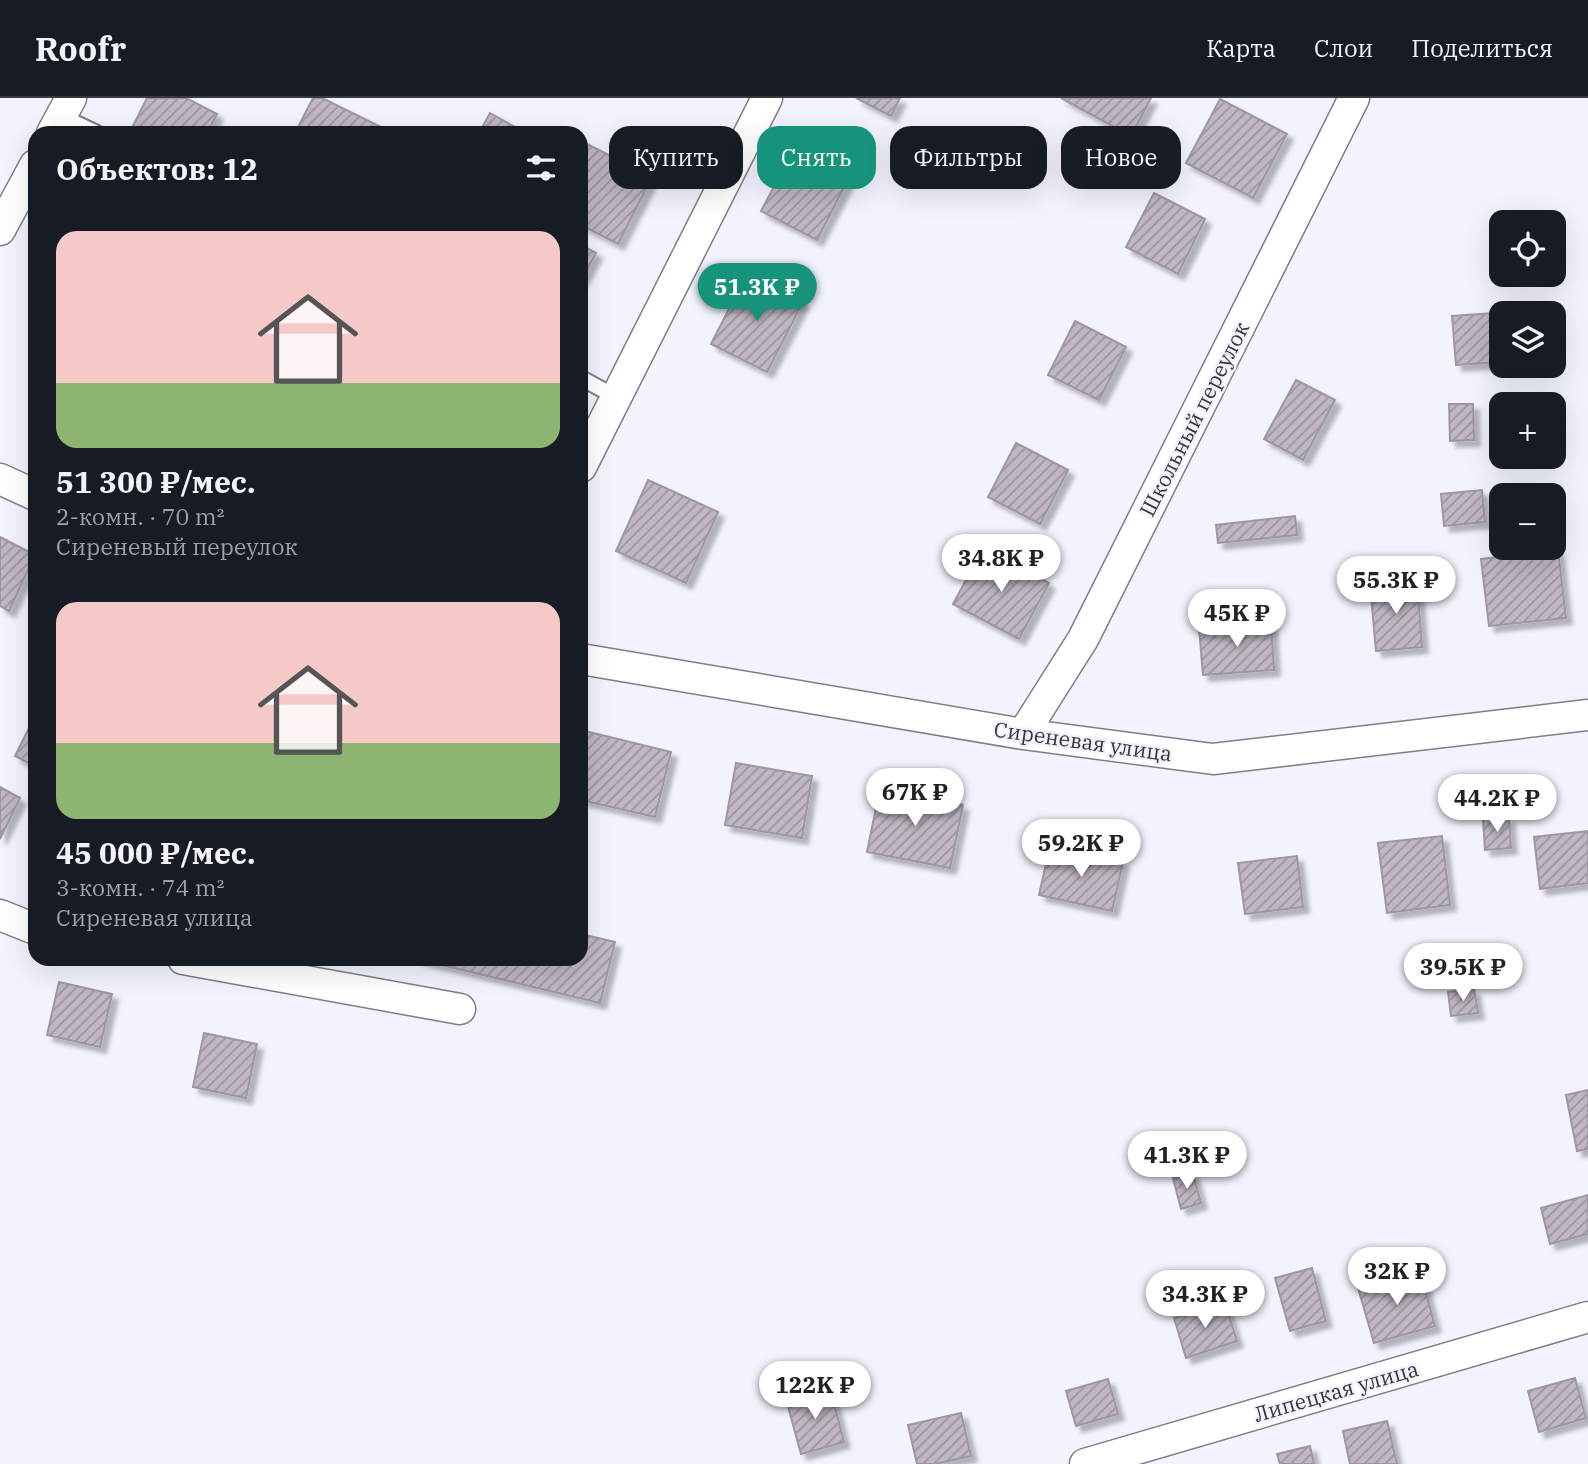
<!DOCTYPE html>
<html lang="ru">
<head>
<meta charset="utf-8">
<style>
	:root { --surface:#171b24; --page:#20242c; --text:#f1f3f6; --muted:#9ea1a6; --line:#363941; --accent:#15937b }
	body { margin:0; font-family:"IBM Plex Serif",serif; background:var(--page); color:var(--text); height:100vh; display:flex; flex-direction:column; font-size:26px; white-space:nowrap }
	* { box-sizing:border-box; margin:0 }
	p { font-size:23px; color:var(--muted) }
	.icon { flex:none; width:38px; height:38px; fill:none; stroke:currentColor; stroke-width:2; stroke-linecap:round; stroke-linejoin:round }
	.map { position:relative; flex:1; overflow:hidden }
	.details { position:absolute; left:28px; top:28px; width:560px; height:840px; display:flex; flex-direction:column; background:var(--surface); border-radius:21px; box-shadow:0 7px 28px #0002 }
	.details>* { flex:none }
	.top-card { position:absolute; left:609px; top:28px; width:665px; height:63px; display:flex; gap:14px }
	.buttons { position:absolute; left:1489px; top:112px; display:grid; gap:14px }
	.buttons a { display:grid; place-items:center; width:77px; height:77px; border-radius:14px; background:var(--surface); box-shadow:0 7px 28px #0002; font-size:35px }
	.price { position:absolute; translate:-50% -60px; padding:0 16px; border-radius:24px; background:#fff; color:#222; font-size:23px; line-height:46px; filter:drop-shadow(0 2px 4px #0008) }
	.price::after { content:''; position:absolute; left:50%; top:42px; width:21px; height:16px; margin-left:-10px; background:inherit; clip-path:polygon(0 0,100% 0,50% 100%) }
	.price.active { background:var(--accent); color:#fff }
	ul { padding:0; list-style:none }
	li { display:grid; align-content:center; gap:14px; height:371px; padding:0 28px }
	li span { display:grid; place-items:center; height:217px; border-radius:21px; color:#555 }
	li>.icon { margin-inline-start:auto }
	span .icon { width:126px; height:126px; fill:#fffc; stroke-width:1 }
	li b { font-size:30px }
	h2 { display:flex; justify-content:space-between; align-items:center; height:84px; padding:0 28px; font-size:30px }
	.tag { padding:0 24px; border-radius:21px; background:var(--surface); box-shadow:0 7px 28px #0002; font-size:24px; line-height:63px }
	.tag.active { background:var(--accent); color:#fff }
	header { display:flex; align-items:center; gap:42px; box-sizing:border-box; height:98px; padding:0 35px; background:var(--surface); border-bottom:2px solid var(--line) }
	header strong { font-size:33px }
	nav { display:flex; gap:38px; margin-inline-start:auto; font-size:24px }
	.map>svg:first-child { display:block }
</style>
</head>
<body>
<header>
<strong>Roofr</strong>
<nav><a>Карта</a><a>Слои</a><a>Поделиться</a></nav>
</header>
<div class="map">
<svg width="1588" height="1366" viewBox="0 0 1588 1366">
	<defs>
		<pattern id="building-hatch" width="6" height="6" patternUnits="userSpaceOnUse" patternTransform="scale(1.75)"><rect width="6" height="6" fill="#bfb7c2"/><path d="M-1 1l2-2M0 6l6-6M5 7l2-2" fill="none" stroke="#9c969f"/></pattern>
		<filter id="shadow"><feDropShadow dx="6" dy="6" stdDeviation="2" flood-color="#0004"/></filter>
	</defs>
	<rect width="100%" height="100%" fill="#f2f3fd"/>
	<path fill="url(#building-hatch)" stroke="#9e97a1" stroke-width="2" filter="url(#shadow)" d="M147 0H186L217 16 207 35H133L130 34Z
		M313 0H322L383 30 380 35H295Z
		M856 0H900L891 18Z
		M1061 0H1151L1131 38Z
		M1220 1 1287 36 1253 100 1186 65Z
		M490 15 524 34 523 35H479Z
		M798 43 853 72 817 142 761 113Z
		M587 46 652 79 618 146 581 127V58Z
		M1154 95 1205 121 1178 176 1126 149Z
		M581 147 596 155 581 183Z
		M747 175 803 204 767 274 711 246Z
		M1509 214 1502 215V264L1456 267 1452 218Z
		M1075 223 1126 249 1099 302 1048 277Z
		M1296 282 1335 302 1303 362 1264 341Z
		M1449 306H1473L1474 342 1450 343Z
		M1016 345 1068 372 1040 426 988 399Z
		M648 382 718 414 686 485 616 453Z
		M1482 392 1485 424 1444 428 1441 396Z
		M1295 418 1297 437 1218 445 1216 427Z
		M0 439 35 457 9 513 0 508Z
		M983 450 1049 485 1019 541 953 506Z
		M1558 452 1566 520 1489 528 1481 461Z
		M1417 483 1422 549 1376 553 1370 487Z
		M1271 524 1274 572 1203 577 1199 530Z
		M35 618V668L15 658Z
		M581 632 671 654 655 719 581 702Z
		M736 665 812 678 802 740 725 727Z
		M0 689 20 700 0 741Z
		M880 690 963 707 950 770 867 754Z
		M1509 720 1511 750 1485 752 1483 721Z
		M1588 733V785L1540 791 1534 739Z
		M1442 738 1450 807 1387 815 1378 745Z
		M1050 748 1123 764 1112 813 1039 797Z
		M1297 758 1303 809 1245 816 1238 765Z
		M581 836 615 844 600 905 417 861H581Z
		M59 884 112 896 100 949 47 937Z
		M1474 891 1478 915 1451 918 1448 894Z
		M204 935 257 946 246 1000 193 989Z
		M1588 992V1051L1577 1053 1566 997Z
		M1193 1075 1201 1105 1181 1111 1173 1080Z
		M1588 1097V1136L1550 1146 1541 1110Z
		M1312 1170 1326 1223 1290 1233 1275 1180Z
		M1420 1173 1435 1228 1374 1245 1358 1190Z
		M1225 1205 1237 1243 1186 1260 1174 1220Z
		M1575 1280 1586 1320 1539 1334 1528 1293Z
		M1108 1281 1118 1316 1076 1328 1066 1293Z
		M830 1290 844 1344 801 1356 786 1301Z
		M961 1315 971 1358 935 1366H917L908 1327Z
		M1387 1323 1397 1366H1350L1343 1333Z
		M1310 1348 1314 1366H1280L1277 1356Z"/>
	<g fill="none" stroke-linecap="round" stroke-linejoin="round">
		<defs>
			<path id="service" d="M61 18 97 35
				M581 280 616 299"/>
			<path id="minor" d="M52 35 71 0
				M0 132 35 67
				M581 369 767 0
				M0 381 35 397
				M581 561 1023 636 1213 661 1588 617
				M1023 636 1083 541 1354 0
				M0 817 35 831
				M183 861 460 911
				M1085 1366 1588 1219"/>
		</defs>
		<use href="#service" stroke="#7d7e89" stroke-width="18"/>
		<use href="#minor" stroke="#7d7e89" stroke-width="33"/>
		<use href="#service" stroke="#fff" stroke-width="14"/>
		<use href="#minor" stroke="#fff" stroke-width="30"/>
	</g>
	<g text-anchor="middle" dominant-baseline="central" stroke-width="5" stroke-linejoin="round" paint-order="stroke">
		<g font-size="21" fill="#35353a" stroke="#f2f3fd">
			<text transform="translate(1194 321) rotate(-63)">Школьный переулок</text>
			<text transform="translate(1083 643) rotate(8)">Сиреневая улица</text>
			<text transform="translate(1336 1293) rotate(-16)">Липецкая улица</text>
		</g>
	</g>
</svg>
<div class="buttons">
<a><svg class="icon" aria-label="locate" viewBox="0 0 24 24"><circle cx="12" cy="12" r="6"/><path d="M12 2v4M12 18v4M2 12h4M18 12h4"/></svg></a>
<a><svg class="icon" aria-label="layers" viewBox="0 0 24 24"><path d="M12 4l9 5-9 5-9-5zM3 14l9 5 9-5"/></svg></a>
<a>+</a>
<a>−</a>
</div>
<b class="price active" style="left:757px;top:225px">51.3K ₽</b>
<b class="price" style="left:1001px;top:496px">34.8K ₽</b>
<b class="price" style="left:1396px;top:518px">55.3K ₽</b>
<b class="price" style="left:1237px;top:551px">45K ₽</b>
<b class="price" style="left:915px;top:730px">67K ₽</b>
<b class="price" style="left:1497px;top:736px">44.2K ₽</b>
<b class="price" style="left:1081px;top:781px">59.2K ₽</b>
<b class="price" style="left:1463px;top:905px">39.5K ₽</b>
<b class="price" style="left:1187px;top:1093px">41.3K ₽</b>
<b class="price" style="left:1397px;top:1209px">32K ₽</b>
<b class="price" style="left:1205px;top:1232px">34.3K ₽</b>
<b class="price" style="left:815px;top:1323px">122K ₽</b>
<div class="top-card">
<a class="tag">Купить</a>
<a class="tag active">Снять</a>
<a class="tag">Фильтры</a>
<a class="tag">Новое</a>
</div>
<section class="details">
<h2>Объектов: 12<svg class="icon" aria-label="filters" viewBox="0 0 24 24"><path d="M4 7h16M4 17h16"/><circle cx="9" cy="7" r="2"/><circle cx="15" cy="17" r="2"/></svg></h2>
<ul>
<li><span style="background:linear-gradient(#f6c9c9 70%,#8fb573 0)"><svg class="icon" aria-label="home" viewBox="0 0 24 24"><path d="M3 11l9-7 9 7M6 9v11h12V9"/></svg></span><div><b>51 300 ₽/мес.</b><p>2-комн. · 70 m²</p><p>Сиреневый переулок</p></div></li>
<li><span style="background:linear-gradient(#f6c9c9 65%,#8fb573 0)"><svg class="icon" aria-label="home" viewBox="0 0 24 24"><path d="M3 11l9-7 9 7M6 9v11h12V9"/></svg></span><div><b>45 000 ₽/мес.</b><p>3-комн. · 74 m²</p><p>Сиреневая улица</p></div></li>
</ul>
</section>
</div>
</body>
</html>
